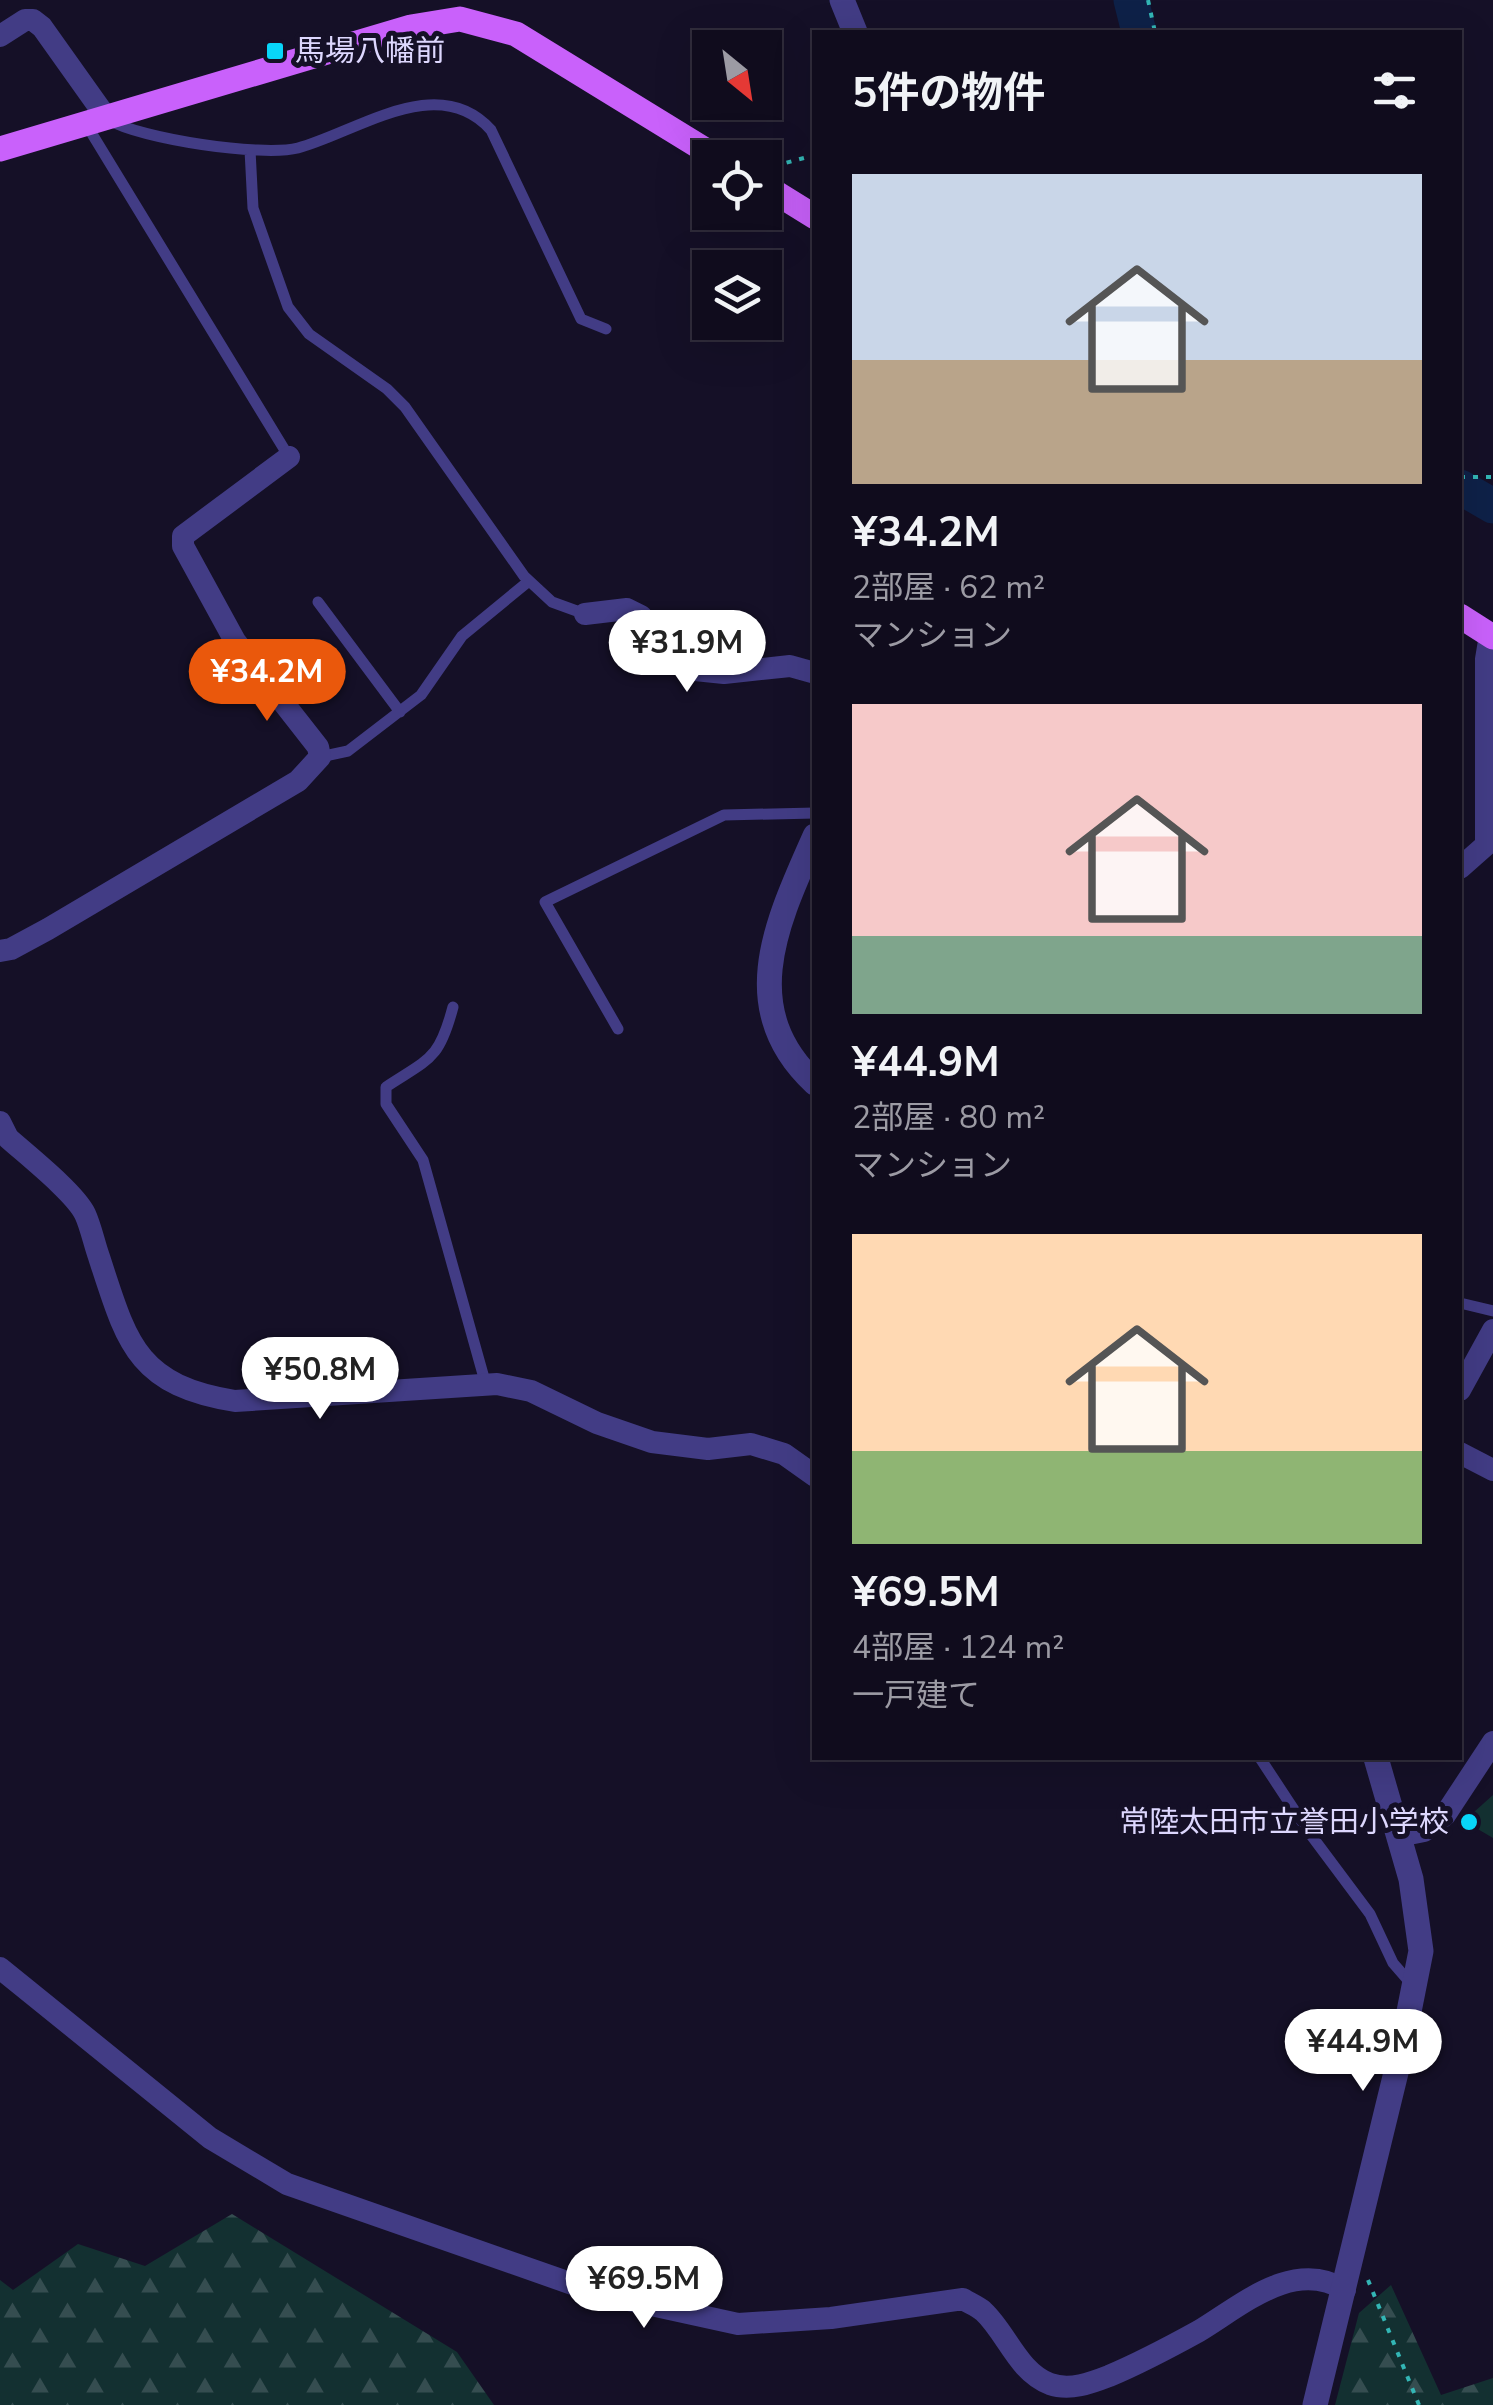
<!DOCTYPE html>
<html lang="ja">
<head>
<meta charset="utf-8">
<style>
	:root { --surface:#100c1d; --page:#191526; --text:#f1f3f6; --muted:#9c9ba4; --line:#302c3b; --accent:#ea580c }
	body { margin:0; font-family:"Nunito Sans","Noto Sans JP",sans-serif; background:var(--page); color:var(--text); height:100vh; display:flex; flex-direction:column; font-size:38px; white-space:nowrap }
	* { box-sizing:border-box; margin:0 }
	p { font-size:32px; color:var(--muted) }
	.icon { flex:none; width:55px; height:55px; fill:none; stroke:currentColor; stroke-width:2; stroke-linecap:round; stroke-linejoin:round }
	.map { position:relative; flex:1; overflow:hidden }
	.side { position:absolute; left:812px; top:30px; width:650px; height:1730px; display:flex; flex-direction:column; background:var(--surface); border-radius:0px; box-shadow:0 10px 40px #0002,0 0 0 2px var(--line) }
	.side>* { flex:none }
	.needle { width:65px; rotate:150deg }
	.controls { position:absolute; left:692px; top:30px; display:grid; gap:20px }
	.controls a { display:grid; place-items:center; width:90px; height:90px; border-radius:0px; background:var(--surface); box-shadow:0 10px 40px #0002,0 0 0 2px var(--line); font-size:50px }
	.price { position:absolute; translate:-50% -85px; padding:0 22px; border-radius:35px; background:#fff; color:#222; font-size:32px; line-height:65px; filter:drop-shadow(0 2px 5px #0008) }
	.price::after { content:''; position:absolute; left:50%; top:60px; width:30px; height:22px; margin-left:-15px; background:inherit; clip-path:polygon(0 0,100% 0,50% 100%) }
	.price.selected { background:var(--accent); color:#fff }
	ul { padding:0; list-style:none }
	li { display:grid; align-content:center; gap:20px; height:530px; padding:0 40px }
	li span { display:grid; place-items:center; height:310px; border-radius:0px; color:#555 }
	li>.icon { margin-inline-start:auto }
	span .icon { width:180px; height:180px; fill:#fffc; stroke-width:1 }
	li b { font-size:42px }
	h2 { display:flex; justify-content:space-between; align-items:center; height:120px; padding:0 40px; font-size:42px }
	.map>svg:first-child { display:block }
</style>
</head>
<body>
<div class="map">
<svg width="1493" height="2405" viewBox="0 0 1493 2405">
	<defs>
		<pattern id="forest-firs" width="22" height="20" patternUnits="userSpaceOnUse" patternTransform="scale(2.5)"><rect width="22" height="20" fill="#133031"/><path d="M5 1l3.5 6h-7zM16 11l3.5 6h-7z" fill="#354d50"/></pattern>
	</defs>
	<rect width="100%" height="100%" fill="#151027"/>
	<path fill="url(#forest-firs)" d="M232 2214 457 2352 494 2405H0V2280L13 2290 78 2244 145 2266Z
		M1391 2285 1441 2395 1493 2378V2405H1335L1359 2313Z"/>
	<path fill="#133031" d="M1493 1795V1838L1464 1821Z"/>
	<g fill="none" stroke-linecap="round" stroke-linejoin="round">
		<path stroke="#0e2148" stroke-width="35" d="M1131 0 1139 32
			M1460 487 1493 506"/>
		<path stroke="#33b6b5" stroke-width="4" stroke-dasharray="5 8" stroke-linecap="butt" d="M1148 0 1155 32
			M774 166 815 155
			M1460 477H1493
			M1368 2280 1419 2405"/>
		<path stroke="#423c85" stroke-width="11" d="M109 120C141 139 262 157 298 148 357 132 438 71 491 130L581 319 606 329
			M86 124 289 457
			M250 150 253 208 288 307 309 334 387 389 405 407 524 576 552 602 585 614
			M318 602 400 712
			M320 757 348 751 421 695 462 636 529 581
			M453 1007C439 1060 430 1058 386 1087V1104L423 1160 486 1385
			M618 1029 545 902 724 815 815 813
			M1460 1303 1493 1311
			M1260 1758 1308 1831 1370 1914 1393 1963 1413 1986"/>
		<path stroke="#423c85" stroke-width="22" d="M0 36 25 20H33L42 27 106 117
			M585 614 627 609 641 616 679 662 695 670 724 673 790 666 815 673
			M1460 868 1486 845V659L1490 635
			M0 951 11 949 48 929 298 781 320 757 318 747 235 641 183 546V536L289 457
			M0 1122 8 1138C27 1155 75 1193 85 1214 91 1227 94 1243 99 1257 127 1343 136 1385 235 1401L497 1384 531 1391 597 1423 652 1442 708 1449 751 1444 784 1454 815 1476
			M1460 1390 1493 1330
			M1460 1453 1493 1470
			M1399 1836 1424 1831 1445 1815 1493 1742
			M0 1968 210 2138 287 2184 601 2294 738 2324 831 2318 963 2299C969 2303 977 2306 983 2311 1007 2333 1017 2371 1050 2384 1070 2391 1091 2383 1109 2376 1140 2363 1170 2347 1199 2331 1242 2305 1294 2258 1345 2290"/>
		<path stroke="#423c85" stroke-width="25" d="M842 0 855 32
			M815 836C778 920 734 1008 815 1083
			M1315 2405 1401 2052 1421 1951 1411 1879 1376 1758"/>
		<path stroke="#c961fb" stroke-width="25" d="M0 149 411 27 460 19 516 34 718 158
			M765 186 815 217
			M1460 616 1493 637"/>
	</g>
	<g fill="#08d6f9" stroke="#151027" stroke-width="4">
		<rect x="265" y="41" width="20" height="20" rx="5"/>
		<circle cx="1469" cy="1822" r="10"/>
	</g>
	<g text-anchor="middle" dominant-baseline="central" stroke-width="10" stroke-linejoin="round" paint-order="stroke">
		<g font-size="30" fill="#ddd7fe" stroke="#151027" text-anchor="start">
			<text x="295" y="51">馬場八幡前</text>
			<text x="1449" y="1822" text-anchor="end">常陸太田市立誉田小学校</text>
		</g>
	</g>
</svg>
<div class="controls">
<a><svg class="needle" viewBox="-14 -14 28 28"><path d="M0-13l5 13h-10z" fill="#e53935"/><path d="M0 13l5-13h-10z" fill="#9c9ba4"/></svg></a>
<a><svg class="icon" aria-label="locate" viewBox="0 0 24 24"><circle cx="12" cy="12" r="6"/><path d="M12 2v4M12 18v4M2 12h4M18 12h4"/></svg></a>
<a><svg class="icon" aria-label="layers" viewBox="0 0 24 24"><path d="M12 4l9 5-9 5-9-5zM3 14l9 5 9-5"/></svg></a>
</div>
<b class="price" style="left:687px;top:695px">¥31.9M</b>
<b class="price selected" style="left:267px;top:724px">¥34.2M</b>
<b class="price" style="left:320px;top:1422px">¥50.8M</b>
<b class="price" style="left:1363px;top:2094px">¥44.9M</b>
<b class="price" style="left:644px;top:2331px">¥69.5M</b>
<section class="side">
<h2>5件の物件<svg class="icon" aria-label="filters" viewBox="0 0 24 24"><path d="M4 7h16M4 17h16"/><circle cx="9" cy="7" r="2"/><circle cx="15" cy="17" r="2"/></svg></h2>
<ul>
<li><span style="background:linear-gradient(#c9d6e8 60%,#b9a48a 0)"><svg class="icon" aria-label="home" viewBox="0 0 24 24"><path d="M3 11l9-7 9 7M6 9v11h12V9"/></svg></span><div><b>¥34.2M</b><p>2部屋 · 62 m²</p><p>マンション</p></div></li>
<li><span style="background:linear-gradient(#f6c9c9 75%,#7fa58c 0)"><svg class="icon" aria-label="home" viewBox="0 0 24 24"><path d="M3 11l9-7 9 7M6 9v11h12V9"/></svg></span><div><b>¥44.9M</b><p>2部屋 · 80 m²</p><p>マンション</p></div></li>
<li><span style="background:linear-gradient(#ffd9b3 70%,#8fb573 0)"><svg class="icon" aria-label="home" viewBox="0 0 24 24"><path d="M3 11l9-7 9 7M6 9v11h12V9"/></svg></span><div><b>¥69.5M</b><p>4部屋 · 124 m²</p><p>一戸建て</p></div></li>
</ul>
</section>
</div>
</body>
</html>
